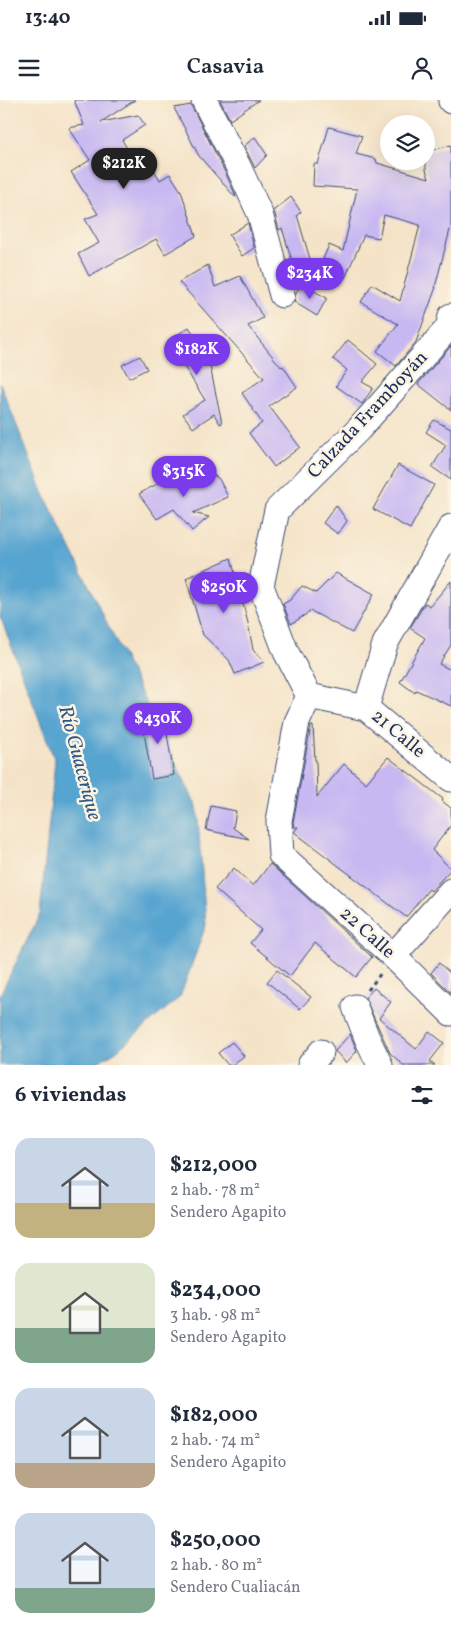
<!DOCTYPE html>
<html lang="es">
<head>
<meta charset="utf-8">
<style>
	:root { --surface:#fff; --page:#f6f6f7; --text:#1f2937; --muted:#747a83; --accent:#7c3aed }
	body { margin:0; font-family:Vollkorn,serif; background:var(--page); color:var(--text); height:100vh; display:flex; flex-direction:column; font-size:19px; white-space:nowrap }
	* { box-sizing:border-box; margin:0 }
	p { font-size:16px; color:var(--muted) }
	.icon { flex:none; width:28px; height:28px; fill:none; stroke:currentColor; stroke-width:2; stroke-linecap:round; stroke-linejoin:round }
	.map { position:relative; height:965px; overflow:hidden }
	.panel { display:flex; flex-direction:column; background:var(--surface); flex:1 }
	.panel>* { flex:none }
	.controls { position:absolute; left:380px; top:15px; display:grid; gap:10px }
	.controls a { display:grid; place-items:center; width:55px; height:55px; border-radius:50%; background:var(--surface); box-shadow:0 5px 20px #0002; font-size:25px }
	.price { position:absolute; translate:-50% -42px; padding:0 11px; border-radius:18px; background:var(--accent); color:#fff; font-size:16px; line-height:32px; filter:drop-shadow(0 1px 2px #0008) }
	.price::after { content:''; position:absolute; left:50%; top:30px; width:15px; height:11px; margin-left:-8px; background:inherit; clip-path:polygon(0 0,100% 0,50% 100%) }
	.price.on { background:#222; color:#fff }
	ul { padding:0; list-style:none }
	li { display:flex; align-items:center; gap:15px; height:125px; padding:0 15px }
	li span { display:grid; place-items:center; flex:none; width:140px; height:100px; border-radius:15px; color:#555 }
	li>.icon { margin-inline-start:auto }
	span .icon { width:60px; height:60px; fill:#fffc; stroke-width:1 }
	li b { font-size:21px }
	h2 { display:flex; justify-content:space-between; align-items:center; height:60px; padding:0 15px; font-size:21px }
	.status { display:flex; justify-content:space-between; align-items:center; height:35px; padding:0 25px; background:var(--surface); direction:ltr }
	.status svg { height:14px; fill:currentColor }
	header { display:flex; justify-content:space-between; align-items:center; height:65px; padding:0 15px; background:var(--surface); font-size:22px; font-weight:600 }
	.map>svg:first-child { display:block }
</style>
</head>
<body>
<div class="status"><b>13:40</b><svg viewBox="0 0 49 12"><path d="M0 12V9h3v3zM5 12V6h3v6zM10 12V3h3v9zM15 12V0h3v12zM26 1h20v11H26zM47 4h2v5h-2z"/></svg></div>
<header><svg class="icon" aria-label="menu" viewBox="0 0 24 24"><path d="M4 6h16M4 12h16M4 18h16"/></svg>Casavia<svg class="icon" aria-label="person" viewBox="0 0 24 24"><circle cx="12" cy="8" r="4"/><path d="M4 21q1-7 8-7t8 7"/></svg></header>
<div class="map">
<svg width="451" height="965" viewBox="0 0 451 965">
	<rect width="100%" height="100%" fill="#fcf5e5"/>
	<filter id="ink" filterUnits="userSpaceOnUse"><feTurbulence type="fractalNoise" baseFrequency=".02" numOctaves="2"/><feDisplacementMap in="SourceGraphic" scale="10" xChannelSelector="R" yChannelSelector="G"/><feConvolveMatrix kernelMatrix="1 2 1 2 8 2 1 2 1" color-interpolation-filters="sRGB"/></filter>
	<filter id="wash" filterUnits="userSpaceOnUse"><feTurbulence type="fractalNoise" baseFrequency=".0096" numOctaves="4" result="noise"/><feDisplacementMap in="SourceGraphic" scale="20" xChannelSelector="R" yChannelSelector="G"/><feGaussianBlur stdDeviation="1.12" result="paint"/><feColorMatrix in="noise" values="0 0 0 0 0 0 0 0 0 0 0 0 0 0 0 0 0 1.4 0 .05"/><feComposite in="paint" operator="in"/></filter>
	<g filter="url(#wash)">
		<rect width="100%" height="100%" fill="#f4e3c7"/>
		<path fill="#56a4d0" stroke="#386a97" d="M0 283 43 392 197 707 206 825 180 897 115 952 92 965H0V895L40 814 55 661 0 516Z"/>
		<g id="blocks">
			<path fill="#c8b8f2" d="M74 0H135L101 22 138 15 145 25 122 40 138 67 149 61 160 80 170 74 181 91 196 136 165 154 156 139 89 176 78 154 99 143 85 119 98 114 71 72 90 60 69 28 84 25Z
				M220 0H259L230 20Z
				M191 5 225 72 236 96 235 97 199 56 174 8Z
				M329 27 362 36 356 54 376 59 377 63 429 78 426 70V52L451 45V126L435 187H436L416 242 396 266 377 251 398 224 361 202 372 184 400 201 420 125 384 115 379 138 364 135 345 178 337 176 339 166 323 159 329 145 343 151 357 89 313 86 314 64H318Z
				M255 37 267 55 255 68 244 46Z
				M291 97 301 112 297 115 310 159 293 164 282 128 279 130 274 110Z
				M248 123 254 148 242 156 229 135Z
				M208 165 215 187 240 176 263 218 248 226 281 267 283 266 297 287 269 306 300 347 274 367 249 333 262 323 242 293 264 278 179 182Z
				M301 184 327 198 317 216 294 202 296 193Z
				M189 227 208 257 222 323 220 324 214 314 193 328 183 314 205 300 168 241Z
				M348 240 377 264 362 282 373 288 362 304 336 286 347 270 333 259Z
				M451 246V310L418 284Z
				M140 256 147 269 129 278 122 265Z
				M434 320 451 329V380L432 367 446 345 426 332Z
				M398 365 434 385 410 429 373 409Z
				M209 372 219 379 228 397 193 413 209 417 192 431 174 409 157 419 139 394 175 374 188 389Z
				M336 405 347 421 338 434 323 423Z
				M231 458 248 523 253 550 264 562 235 574 229 560 203 535 186 478Z
				M336 473 374 494 352 533 311 511 291 524 283 504 290 500 302 486 316 493Z
				M451 481V545L439 564 451 570V606L416 590 415 593 400 582 425 538 410 528 425 503 430 506Z
				M163 611 174 675 152 679 141 615Z
				M311 626H313L315 660H316L317 697 344 664 366 683 388 657 443 699 442 701 451 708V725L432 750 451 769 431 791 429 789 406 817 294 732 298 727H294L293 722Z
				M211 706 236 711 233 728 249 739 206 730Z
				M270 764 372 857 356 877 315 843 290 876 250 843 261 830 215 789 234 768 253 786Z
				M439 863 451 874V893L431 873Z
				M277 870 311 897 300 909 267 882Z
				M374 888 391 902 379 918 416 949 429 931 444 943 430 961 435 965H403L390 953 365 898Z
				M350 934 357 951 346 963 335 951Z
				M232 942 244 956 232 965H228L218 953Z"/>
		</g>
	</g>
	<g filter="url(#ink)">
		<use href="#blocks" fill-opacity="0" stroke="#3c4a6e" stroke-width="1"/>
		<g fill="none" stroke-linecap="round" stroke-linejoin="round">
			<defs>
				<path id="minor" d="M204 0 238 66 260 114 282 195
					M451 0V1
					M309 596 286 552 261 486 277 410 359 329 448 228 451 216
					M309 596 297 622 279 721 281 755 393 856 451 913
					M309 596 366 608 451 679
					M366 608 385 544 451 427
					M393 856 451 791
					M355 907 367 938 380 965
					M310 965 321 952"/>
			</defs>
			<use href="#minor" stroke="#3c4a6e" stroke-width="27"/>
			<path stroke="#3c4a6e" stroke-width="3" stroke-dasharray="4 4" stroke-linecap="butt" d="M368 890 381 873"/>
			<use href="#minor" stroke="#fff" stroke-width="25"/>
		</g>
	</g>
	<g text-anchor="middle" dominant-baseline="central" stroke-width="5" stroke-linejoin="round" paint-order="stroke">
		<g font-size="19" fill="#1b2f5e" stroke="#fcf5e5">
			<text transform="translate(368 315) rotate(-47)">Calzada Framboyán</text>
			<text transform="translate(398 634) rotate(40)">21 Calle</text>
			<text transform="translate(367 833) rotate(42)">22 Calle</text>
		</g>
		<g font-size="20" font-style="italic" fill="#305886" stroke="#fcf5e5">
			<text transform="translate(79 663) rotate(75)">Río Guacerique</text>
		</g>
	</g>
</svg>
<div class="controls">
<a><svg class="icon" aria-label="layers" viewBox="0 0 24 24"><path d="M12 4l9 5-9 5-9-5zM3 14l9 5 9-5"/></svg></a>
</div>
<b class="price on" style="left:124px;top:90px">$212K</b>
<b class="price" style="left:310px;top:200px">$234K</b>
<b class="price" style="left:197px;top:276px">$182K</b>
<b class="price" style="left:184px;top:398px">$315K</b>
<b class="price" style="left:224px;top:514px">$250K</b>
<b class="price" style="left:158px;top:645px">$430K</b>
</div>
<section class="panel">
<h2>6 viviendas<svg class="icon" aria-label="filters" viewBox="0 0 24 24"><path d="M4 7h16M4 17h16"/><circle cx="9" cy="7" r="2"/><circle cx="15" cy="17" r="2"/></svg></h2>
<ul>
<li><span style="background:linear-gradient(#c9d6e8 65%,#c2b280 0)"><svg class="icon" aria-label="home" viewBox="0 0 24 24"><path d="M3 11l9-7 9 7M6 9v11h12V9"/></svg></span><div><b>$212,000</b><p>2 hab. · 78 m²</p><p>Sendero Agapito</p></div></li>
<li><span style="background:linear-gradient(#dfe7d0 65%,#7fa58c 0)"><svg class="icon" aria-label="home" viewBox="0 0 24 24"><path d="M3 11l9-7 9 7M6 9v11h12V9"/></svg></span><div><b>$234,000</b><p>3 hab. · 98 m²</p><p>Sendero Agapito</p></div></li>
<li><span style="background:linear-gradient(#c9d6e8 75%,#b9a48a 0)"><svg class="icon" aria-label="home" viewBox="0 0 24 24"><path d="M3 11l9-7 9 7M6 9v11h12V9"/></svg></span><div><b>$182,000</b><p>2 hab. · 74 m²</p><p>Sendero Agapito</p></div></li>
<li><span style="background:linear-gradient(#c9d6e8 75%,#7fa58c 0)"><svg class="icon" aria-label="home" viewBox="0 0 24 24"><path d="M3 11l9-7 9 7M6 9v11h12V9"/></svg></span><div><b>$250,000</b><p>2 hab. · 80 m²</p><p>Sendero Cualiacán</p></div></li>
</ul>
</section>
</body>
</html>
